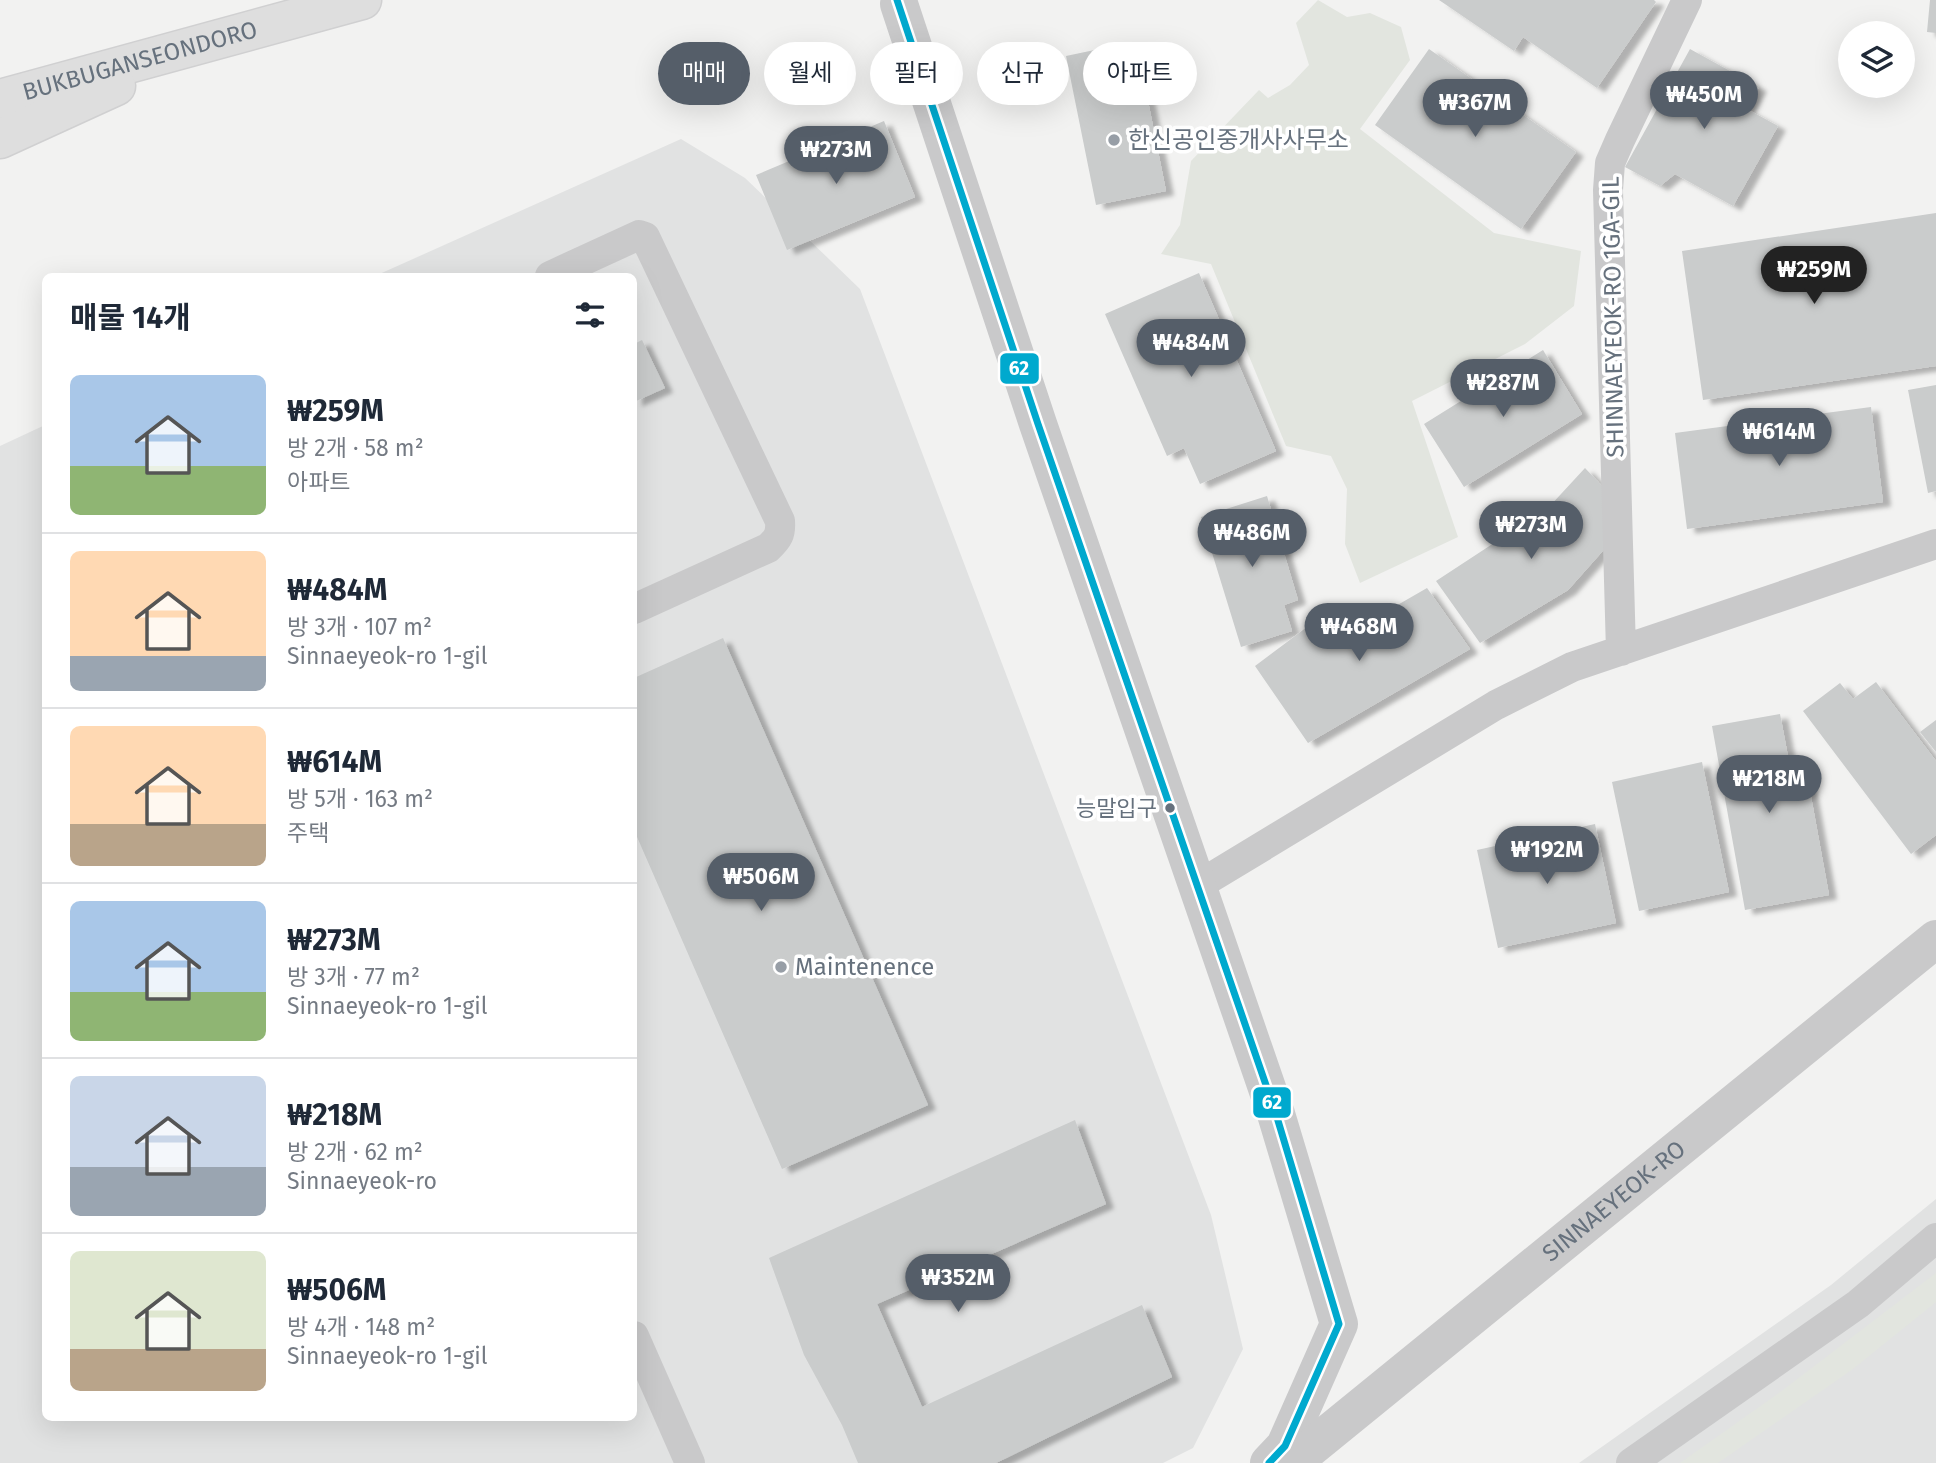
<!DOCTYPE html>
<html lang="ko">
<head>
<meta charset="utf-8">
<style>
	:root { --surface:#fff; --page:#f6f6f7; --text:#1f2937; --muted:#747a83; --line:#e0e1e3; --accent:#555e69 }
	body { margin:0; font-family:"Fira Sans","Noto Sans KR",sans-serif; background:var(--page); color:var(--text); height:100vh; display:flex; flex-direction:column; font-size:26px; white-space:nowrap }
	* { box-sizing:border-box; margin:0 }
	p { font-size:23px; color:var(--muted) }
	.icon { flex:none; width:38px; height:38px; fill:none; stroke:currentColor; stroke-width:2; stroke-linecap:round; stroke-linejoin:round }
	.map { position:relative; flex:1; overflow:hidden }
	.drawer { position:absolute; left:42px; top:273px; width:595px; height:1148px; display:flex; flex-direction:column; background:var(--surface); border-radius:10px; box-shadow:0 7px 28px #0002 }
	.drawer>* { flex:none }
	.top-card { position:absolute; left:658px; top:42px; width:665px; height:63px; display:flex; gap:14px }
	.tools { position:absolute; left:1838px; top:21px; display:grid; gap:14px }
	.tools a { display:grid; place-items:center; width:77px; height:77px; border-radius:50%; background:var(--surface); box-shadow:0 7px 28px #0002; font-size:35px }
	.price { position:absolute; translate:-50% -60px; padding:0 16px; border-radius:24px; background:var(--accent); color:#fff; font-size:23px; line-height:46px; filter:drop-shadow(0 2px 4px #0008) }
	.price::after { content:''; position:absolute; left:50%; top:42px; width:21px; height:16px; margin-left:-10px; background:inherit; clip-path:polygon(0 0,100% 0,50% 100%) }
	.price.current { background:#222; color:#fff }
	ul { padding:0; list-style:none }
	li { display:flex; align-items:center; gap:21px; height:175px; padding:0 28px }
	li+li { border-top:2px solid var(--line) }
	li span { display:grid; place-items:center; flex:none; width:196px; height:140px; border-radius:10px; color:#555 }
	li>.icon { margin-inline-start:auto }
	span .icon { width:84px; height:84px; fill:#fffc; stroke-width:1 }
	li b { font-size:30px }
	h2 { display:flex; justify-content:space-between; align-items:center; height:84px; padding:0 28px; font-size:30px }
	.pill { padding:0 24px; border-radius:32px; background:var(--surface); box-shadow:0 7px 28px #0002; font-size:24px; line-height:63px }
	.pill.current { background:var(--accent); color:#fff }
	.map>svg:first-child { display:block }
</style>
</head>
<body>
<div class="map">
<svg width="1936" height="1463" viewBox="0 0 1936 1463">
	<defs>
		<filter id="shadow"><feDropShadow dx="8" dy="4.5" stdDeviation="2" flood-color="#0004"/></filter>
	</defs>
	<rect width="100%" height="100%" fill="#f2f2f1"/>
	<path fill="#e1e2e2" d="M681 139 745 178 860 289 1211 1215 1243 1349 1193 1448 1163 1463H0V446L45 425 46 1418H634V276H375Z
		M1936 1199V1463H1579L1831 1285Z"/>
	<path fill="#e2e5df" d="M1318 0 1347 17 1370 13 1401 27 1410 60 1360 129 1494 233 1581 251 1574 306 1525 344 1412 401 1458 537 1360 583 1345 544 1347 489 1331 456 1286 446 1211 264 1161 254 1180 225 1191 161 1259 90 1268 98 1290 85 1309 65 1296 23Z
		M1936 1273V1302L1853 1369 1718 1463H1680L1783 1390Z"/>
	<path fill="#cacccc" filter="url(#shadow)" d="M1439 0H1654L1656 2 1597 88 1523 37 1514 51Z
		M1930 0H1936V33L1927 32Z
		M1123 44 1132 89 1145 86 1166 191 1096 205 1066 56Z
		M1429 49 1576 152 1521 229 1375 125Z
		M1690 49 1759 87 1747 109 1778 126 1733 206 1675 174 1660 186 1625 167Z
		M884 121 915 197 787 250 756 175Z
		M1936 213V366L1703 400 1682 251Z
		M1199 273 1276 451 1200 484 1184 448 1167 456 1105 314Z
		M642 340 665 388 634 402V344Z
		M1543 350 1582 414 1464 487 1424 424Z
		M1936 385V491L1928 493 1908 390Z
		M1871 407 1883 502 1687 529 1675 433Z
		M1585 468 1603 487 1608 545 1568 590 1480 643 1436 581 1549 507Z
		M1267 496 1298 600 1284 605 1292 631 1241 647 1201 517Z
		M1427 588 1470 649 1308 743 1255 666 1319 618 1342 637Z
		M723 638 928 1105 782 1169 634 830V678Z
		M1876 682 1936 761V835L1911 854 1803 711 1840 683 1853 699Z
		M1780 714 1793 783 1808 780 1829 895 1745 910 1712 726Z
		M1936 720V752L1920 732Z
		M1702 762 1729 892 1639 911 1612 782Z
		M1595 824 1616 923 1498 948 1477 850Z
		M1075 1120 1106 1204 877 1304 922 1407 1142 1305 1172 1377 996 1463H858L842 1425 804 1355 769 1258Z"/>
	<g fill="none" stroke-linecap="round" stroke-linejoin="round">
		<defs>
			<g id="trunk">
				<path id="s2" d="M0 99 362 0"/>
				<path d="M0 139 116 86"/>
			</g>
		</defs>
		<use href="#trunk" stroke="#d0d0d1" stroke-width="41"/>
		<path stroke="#c9c9ca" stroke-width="30" d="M550 276 639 235 645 237 780 521C781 534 778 539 768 548L634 609
			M1621 651 1608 190 1610 163 1620 140 1687 0
			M1197 886 1496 705 1572 667 1936 544
			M634 1336 690 1463
			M1631 1463 1858 1304 1936 1238"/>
		<path stroke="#c9c9ca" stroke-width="38" d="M899 4 1038 424 1276 1114 1339 1324 1285 1446 1269 1463"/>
		<path stroke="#c9c9ca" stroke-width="38" id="s1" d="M1292 1463 1936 939"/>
		<use href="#trunk" stroke="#dedede" stroke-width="38"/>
		<defs>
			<path id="bus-1" d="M897 0 1038 424 1276 1114 1339 1324 1285 1446 1269 1463"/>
		</defs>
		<use href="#bus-1" stroke="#fff" stroke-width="12"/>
		<use href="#bus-1" stroke="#00a9ce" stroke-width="7"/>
	</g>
	<g fill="#979ea6" stroke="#fff" stroke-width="2.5">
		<circle cx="1114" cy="140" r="7"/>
		<circle cx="781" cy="967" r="7"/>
	</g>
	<circle fill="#66717d" stroke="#fff" stroke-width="2.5" cx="1170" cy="808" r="6"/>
	<g text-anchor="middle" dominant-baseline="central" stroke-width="7" stroke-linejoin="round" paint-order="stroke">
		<g font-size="22" fill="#66717d" stroke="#fff" text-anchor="end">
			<text x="1157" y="808">능말입구</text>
		</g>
		<g font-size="24" fill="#66717d" stroke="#fff">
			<text stroke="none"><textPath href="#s2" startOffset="145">BUKBUGANSEONDORO</textPath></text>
			<text transform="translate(1613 317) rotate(-91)">SHINNAEYEOK-RO 1GA-GIL</text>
			<text stroke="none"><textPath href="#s1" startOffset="415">SINNAEYEOK-RO</textPath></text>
		</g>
		<g font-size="24" fill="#66717d" stroke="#fff" text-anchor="start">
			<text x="1128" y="140">한신공인중개사사무소</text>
			<text x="795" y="967">Maintenence</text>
		</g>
	</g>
	<g stroke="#fff" stroke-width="2.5">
		<rect x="999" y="352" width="41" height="33" rx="7" fill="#00a9ce"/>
		<rect x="1252" y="1086" width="40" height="33" rx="7" fill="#00a9ce"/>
	</g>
	<g font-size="19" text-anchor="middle" font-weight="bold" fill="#fff">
		<text x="1019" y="375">62</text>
		<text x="1272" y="1109">62</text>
	</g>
</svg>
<div class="tools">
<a><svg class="icon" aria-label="layers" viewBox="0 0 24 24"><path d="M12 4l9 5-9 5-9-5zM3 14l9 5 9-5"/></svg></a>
</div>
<b class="price" style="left:1704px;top:131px">₩450M</b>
<b class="price" style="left:1475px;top:139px">₩367M</b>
<b class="price" style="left:836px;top:186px">₩273M</b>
<b class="price current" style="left:1814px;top:306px">₩259M</b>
<b class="price" style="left:1191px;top:379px">₩484M</b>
<b class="price" style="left:1503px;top:419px">₩287M</b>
<b class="price" style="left:1779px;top:468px">₩614M</b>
<b class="price" style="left:1531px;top:561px">₩273M</b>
<b class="price" style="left:1252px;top:569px">₩486M</b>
<b class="price" style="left:1359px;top:663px">₩468M</b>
<b class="price" style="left:1769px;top:815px">₩218M</b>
<b class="price" style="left:1547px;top:886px">₩192M</b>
<b class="price" style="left:761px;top:913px">₩506M</b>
<b class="price" style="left:958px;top:1314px">₩352M</b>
<div class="top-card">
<a class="pill current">매매</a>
<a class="pill">월세</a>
<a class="pill">필터</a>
<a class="pill">신규</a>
<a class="pill">아파트</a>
</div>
<section class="drawer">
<h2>매물 14개<svg class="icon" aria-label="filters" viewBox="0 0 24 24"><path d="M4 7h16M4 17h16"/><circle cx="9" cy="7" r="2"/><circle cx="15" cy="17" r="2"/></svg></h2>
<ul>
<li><span style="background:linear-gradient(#a9c7e8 65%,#8fb573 0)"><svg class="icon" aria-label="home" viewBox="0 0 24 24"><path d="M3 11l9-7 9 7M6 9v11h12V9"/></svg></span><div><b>₩259M</b><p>방 2개 · 58 m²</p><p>아파트</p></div></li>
<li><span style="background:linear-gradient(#ffd9b3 75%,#9aa5b1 0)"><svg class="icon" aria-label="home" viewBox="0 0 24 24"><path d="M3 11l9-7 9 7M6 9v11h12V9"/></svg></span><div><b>₩484M</b><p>방 3개 · 107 m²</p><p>Sinnaeyeok-ro 1-gil</p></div></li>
<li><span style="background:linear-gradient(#ffd9b3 70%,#b9a48a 0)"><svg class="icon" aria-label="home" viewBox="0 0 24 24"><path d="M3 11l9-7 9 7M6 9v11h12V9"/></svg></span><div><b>₩614M</b><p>방 5개 · 163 m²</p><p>주택</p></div></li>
<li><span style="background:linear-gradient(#a9c7e8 65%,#8fb573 0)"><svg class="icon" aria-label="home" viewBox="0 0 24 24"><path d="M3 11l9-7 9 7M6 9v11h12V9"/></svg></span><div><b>₩273M</b><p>방 3개 · 77 m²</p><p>Sinnaeyeok-ro 1-gil</p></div></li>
<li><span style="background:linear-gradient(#c9d6e8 65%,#9aa5b1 0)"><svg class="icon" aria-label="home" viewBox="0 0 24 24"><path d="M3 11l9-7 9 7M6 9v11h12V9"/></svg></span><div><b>₩218M</b><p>방 2개 · 62 m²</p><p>Sinnaeyeok-ro</p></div></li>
<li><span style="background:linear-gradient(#dfe7d0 70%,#b9a48a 0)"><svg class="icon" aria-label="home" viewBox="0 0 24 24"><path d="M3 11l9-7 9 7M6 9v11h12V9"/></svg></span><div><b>₩506M</b><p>방 4개 · 148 m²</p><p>Sinnaeyeok-ro 1-gil</p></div></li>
</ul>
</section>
</div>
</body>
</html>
